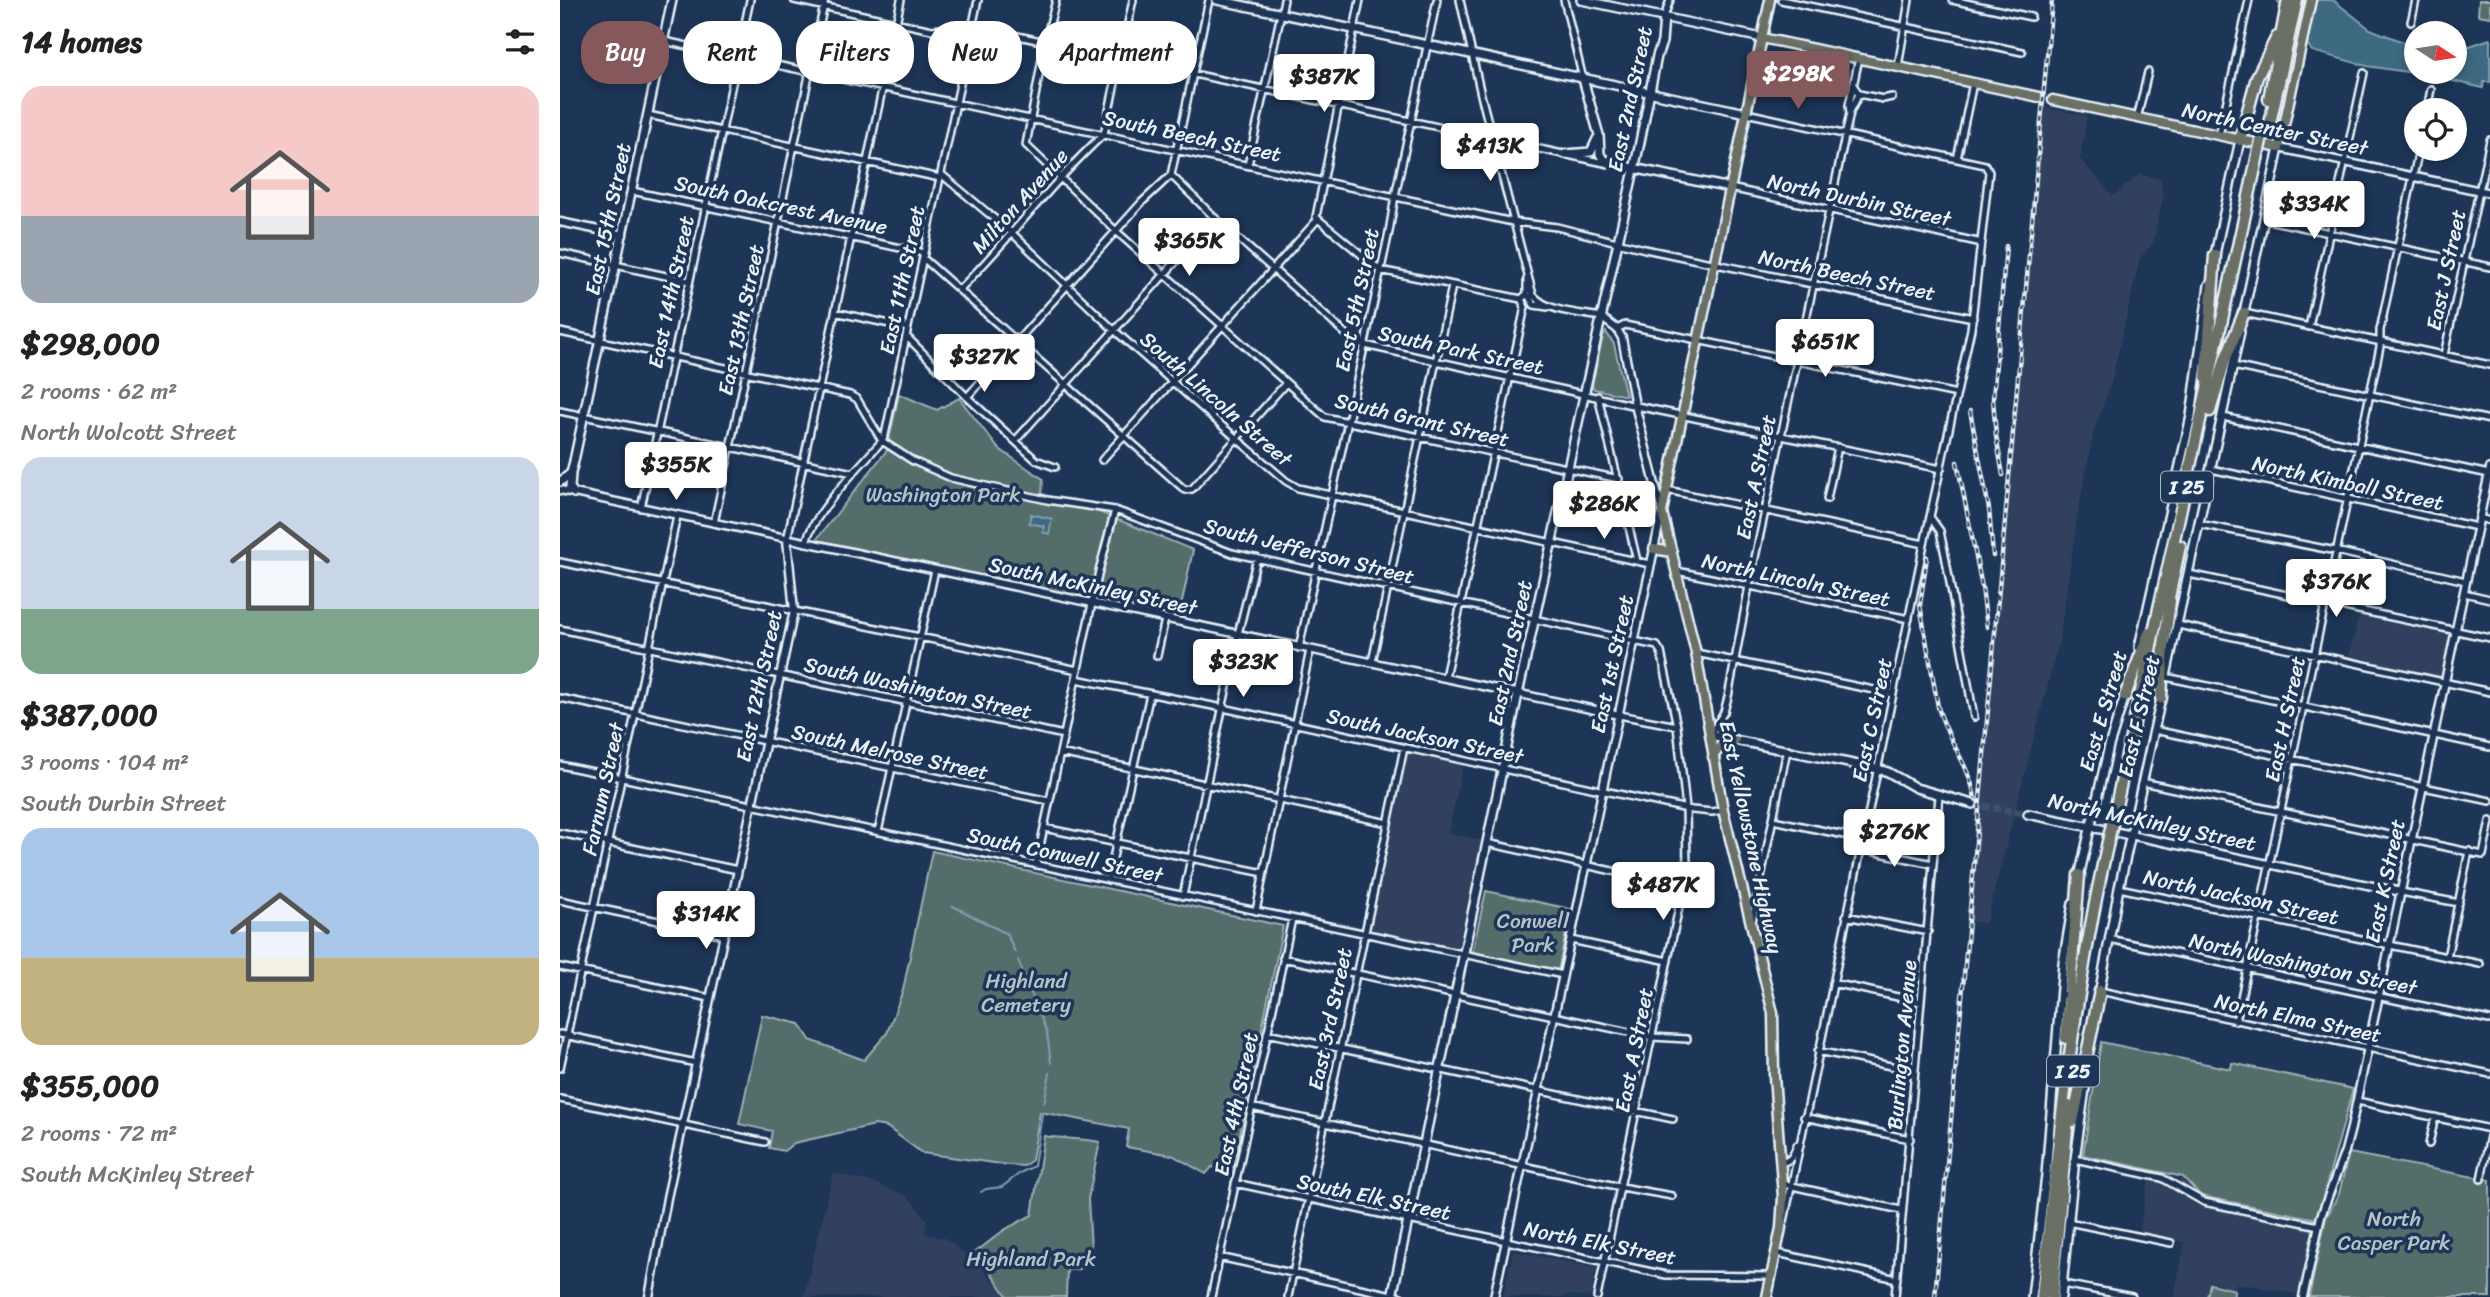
<!DOCTYPE html>
<html lang="en">
<head>
<meta charset="utf-8">
<style>
	:root { --surface:#fff; --page:#f6f6f6; --text:#222; --muted:#767676; --accent:#85585c }
	body { margin:0; font-family:Sriracha,sans-serif; background:var(--page); color:var(--text); height:100vh; display:flex; flex-direction:column; font-size:26px; white-space:nowrap }
	* { box-sizing:border-box; margin:0 }
	p { font-size:23px; color:var(--muted) }
	.icon { flex:none; width:38px; height:38px; fill:none; stroke:currentColor; stroke-width:2; stroke-linecap:round; stroke-linejoin:round }
	.map { position:relative; flex:1; overflow:hidden }
	.side { display:flex; flex-direction:column; background:var(--surface); width:560px }
	.side>* { flex:none }
	.hud { position:absolute; left:21px; top:21px; width:665px; height:63px; display:flex; gap:14px }
	.needle { width:46px; rotate:102deg }
	.fabs { position:absolute; left:1844px; top:21px; display:grid; gap:14px }
	.fabs a { display:grid; place-items:center; width:63px; height:63px; border-radius:50%; background:var(--surface); box-shadow:0 4px 10px #0003; font-size:35px }
	.price { position:absolute; translate:-50% -60px; padding:0 16px; border-radius:7px; background:#fff; color:#222; font-size:23px; line-height:46px; filter:drop-shadow(0 2px 4px #0008) }
	.price::after { content:''; position:absolute; left:50%; top:42px; width:21px; height:16px; margin-left:-10px; background:inherit; clip-path:polygon(0 0,100% 0,50% 100%) }
	.price.current { background:var(--accent); color:#fff }
	ul { padding:0; list-style:none }
	li { display:grid; align-content:center; gap:14px; height:371px; padding:0 21px }
	li span { display:grid; place-items:center; height:217px; border-radius:21px; color:#555 }
	li>.icon { margin-inline-start:auto }
	span .icon { width:126px; height:126px; fill:#fffc; stroke-width:1 }
	li b { font-size:30px }
	h2 { display:flex; justify-content:space-between; align-items:center; height:84px; padding:0 21px; font-size:30px }
	.tag { padding:0 24px; border-radius:28px; background:var(--surface); box-shadow:0 4px 10px #0003; font-size:24px; line-height:63px }
	.tag.current { background:var(--accent); color:#fff }
	main { display:flex; flex:1; min-height:0 }
	.map>svg:first-child { display:block }
</style>
</head>
<body>
<main>
<section class="side">
<h2>14 homes<svg class="icon" aria-label="filters" viewBox="0 0 24 24"><path d="M4 7h16M4 17h16"/><circle cx="9" cy="7" r="2"/><circle cx="15" cy="17" r="2"/></svg></h2>
<ul>
<li><span style="background:linear-gradient(#f6c9c9 60%,#9aa5b1 0)"><svg class="icon" aria-label="home" viewBox="0 0 24 24"><path d="M3 11l9-7 9 7M6 9v11h12V9"/></svg></span><div><b>$298,000</b><p>2 rooms · 62 m²</p><p>North Wolcott Street</p></div></li>
<li><span style="background:linear-gradient(#c9d6e8 70%,#7fa58c 0)"><svg class="icon" aria-label="home" viewBox="0 0 24 24"><path d="M3 11l9-7 9 7M6 9v11h12V9"/></svg></span><div><b>$387,000</b><p>3 rooms · 104 m²</p><p>South Durbin Street</p></div></li>
<li><span style="background:linear-gradient(#a9c7e8 60%,#c2b280 0)"><svg class="icon" aria-label="home" viewBox="0 0 24 24"><path d="M3 11l9-7 9 7M6 9v11h12V9"/></svg></span><div><b>$355,000</b><p>2 rooms · 72 m²</p><p>South McKinley Street</p></div></li>
</ul>
</section>
<div class="map">
<svg width="1930" height="1297" viewBox="0 0 1930 1297">
	<rect width="100%" height="100%" fill="#1d3557"/>
	<filter id="ink" filterUnits="userSpaceOnUse"><feTurbulence type="fractalNoise" baseFrequency=".0143" numOctaves="2"/><feDisplacementMap in="SourceGraphic" scale="14" xChannelSelector="R" yChannelSelector="G"/><feConvolveMatrix kernelMatrix="1 2 1 2 8 2 1 2 1" color-interpolation-filters="sRGB"/></filter>
	<g filter="url(#ink)">
		<path fill="#32415e" d="M1481 107 1527 116 1520 159 1553 196 1580 174 1601 179 1603 197 1593 243 1580 258 1551 383 1534 430 1518 512 1499 641 1426 923 1407 921Z
			M1799 615 1891 635 1882 677 1789 657Z
			M848 753 903 765 888 833 924 841 901 950 810 930Z
			M273 1173 314 1183 347 1196 367 1220 365 1234 385 1238 417 1264 448 1297H244Z
			M1624 1177 1641 1196 1757 1219 1741 1295 1677 1283 1675 1288 1650 1283 1646 1297H1614L1625 1242 1579 1232 1589 1179 1613 1186Z
			M953 1251 1036 1268 1030 1297 1006 1295V1297H943Z"/>
		<path fill="#526d6b" stroke="#9dafb2" stroke-width="2" d="M1919 0H1930V17L1918 15Z
			M1046 332 1054 344 1066 396 1034 389 1032 385 1043 336Z
			M339 394 377 410 399 398 438 448 483 479 482 494 539 512 633 550 618 621 256 540 327 450Z
			M372 851 723 926 672 1173 652 1167 646 1174 612 1155 566 1147 569 1129 480 1112 472 1160 464 1166 448 1165 362 1153 327 1127 315 1125 234 1143 224 1151 209 1148 212 1131 179 1124 202 1015 240 1024 250 1040 304 1060 327 1033 343 990Z
			M926 891 1011 909 998 971 912 953Z
			M1541 1042 1671 1069 1672 1063 1793 1089 1757 1219 1641 1196 1623 1177 1523 1155Z
			M484 1136C504 1139 520 1138 540 1142L528 1199 531 1248 519 1269 507 1270 506 1297H448L424 1263 412 1255 444 1230 472 1215Z
			M1789 1153 1930 1180V1297H1749L1766 1218 1779 1194Z
			M1650 1284 1675 1290 1673 1297H1647Z"/>
		<path fill="#3d6981" stroke="#819fb1" stroke-width="2" d="M1717 0H1773L1810 29 1846 43 1857 45V72H1895V51L1930 39V82H1924L1923 88 1867 75 1807 66 1752 51Z
			M471 514 492 519 489 534 483 532 484 526 469 523Z"/>
		<g fill="none" stroke-linecap="round" stroke-linejoin="round">
			<path stroke="#819fb1" stroke-width="2" d="M393 906 447 934 455 952
				M458 960 487 1033 491 1063
				M484 1103 490 1073
				M421 1192 426 1189 442 1187 460 1173 474 1166 482 1114"/>
			<path stroke="#3b516f" stroke-width="7" stroke-dasharray="7 3.5" stroke-linecap="butt" d="M1413 804 1468 814"/>
			<defs>
				<path id="minor" d="M234 0 372 30 412 26 1049 164
					M496 0 485 43 466 145 556 231 758 411 765 417 1059 479
					M900 0 921 95 973 295C987 312 1020 313 1041 317
					M1004 0 1023 79
					M1221 0 1462 52
					M1392 0 1471 17
					M1104 17 1110 0
					M1851 22 1856 0
					M104 41 953 222 997 227 1085 249 1413 318
					M1338 67 1349 0
					M1293 85 1299 94 1323 99 1332 97
					M1291 110 1299 94
					M1867 110 1871 89
					M1186 113 1425 165 1429 172 1411 329 1364 544 1224 1222
					M88 115 380 178
					M1577 119 1588 72
					M544 134 573 0
					M1659 136 1689 0
					M1397 159 1413 83
					M688 165 724 0
					M381 174 453 234 554 330 677 439 726 481 738 488 1090 564
					M611 175 655 218 796 343 1067 404 1381 469
					M611 175 649 0
					M1170 188 1422 243
					M72 191 364 253
					M758 219 820 270 961 299 967 294
					M758 219 756 217 800 0
					M1703 219 1930 267
					M0 253 129 281
					M363 258 625 490 632 489 726 383
					M967 279V294L974 305 988 307
					M399 290C450 239 492 182 544 134
					M275 312 348 328
					M1684 313 1930 365
					M1749 327 1804 73
					M1057 329 1065 325 1397 394
					M0 332 290 395 297 399 322 441 353 461 391 478 487 500 555 510 672 553 1097 646 1101 652 1117 726 1126 808 1127 869 1037 1297
					M346 336 407 397 476 460 495 467
					M1884 355 1930 140
					M1673 366 1930 420
					M1038 396 1077 561
					M407 397 582 202 611 175
					M0 411 293 473
					M1663 417 1929 474
					M456 440 655 218
					M542 460 758 219
					M1651 469 1917 527
					M1107 490 1364 544
					M1267 499 1278 447
					M81 508 190 0
					M1370 517 1380 531 1385 555 1414 717
					M1919 518 1930 521
					M154 523 265 0
					M1639 524 1776 551 1906 581
					M227 540 341 0
					M246 543C252 514 301 465 322 441L325 435 418 0
					M0 562 518 670
					M1117 571 1349 619
					M1629 574 1930 638
					M1904 593 1930 599
					M1618 625 1930 692
					M0 629 504 735
					M739 648 829 232 835 196 877 0
					M1136 653 1333 694
					M597 656 605 619
					M812 662 892 286
					M885 677 965 307 961 299
					M1606 677 1930 747
					M516 679 663 708 1132 810 1152 812 1163 810
					M0 698 489 801
					M1059 715 1117 726
					M1594 730 1930 801
					M1151 734 1164 712 1168 697 1189 586 1290 113 1289 105 1299 58
					M500 753 828 823
					M0 765 1003 975
					M1582 782 1923 855 1930 821
					M1213 820 1303 839
					M484 828 704 873
					M318 832 375 570
					M0 833 178 870
					M927 843 1124 887
					M1301 849 1373 864
					M476 865 539 571 555 510
					M548 880 590 694
					M1559 888 1920 964
					M1841 892 1899 903
					M623 896 678 634 697 558
					M0 900 164 935
					M696 911 750 650
					M1286 916 1368 932
					M1192 922 1227 750
					M1549 939 1929 1020
					M1011 940 1108 961
					M1887 957 1909 851
					M723 958 1092 1037 1127 1039
					M0 967 150 998
					M1273 983 1361 1002
					M1540 991 1930 1074
					M1676 1021 1820 347V330L1859 149
					M707 1033 1113 1119
					M0 1034 136 1063
					M1258 1051 1355 1071
					M0 1068 117 516
					M0 1099 205 1142
					M1797 1101 1930 1129
					M691 1107 1061 1187 1112 1196
					M1244 1117 1350 1139
					M1869 1144 1875 1117
					M1515 1159 1602 1178 1644 1202 1759 1226
					M1222 1162C1232 1161 1234 1153 1237 1145
					M1921 1179 1930 1136
					M675 1183 1106 1275 1211 1276
					M1223 1184 1341 1210
					M1508 1222 1611 1243
					M1217 1253 1337 1279
					M659 1257 841 1297
					M1503 1284 1572 1297
					M651 1297 732 919
					M728 1297 844 748
					M1335 1297 1379 796"/>
				<path id="tertiary" d="M1719 148 1930 193
					M0 222 63 235
					M0 490 1059 715
					M1570 835 1841 892
					M89 1297 107 1198 234 611 227 540
					M934 1297 1102 512 1075 405 1062 338 1057 329 1041 317
					M1743 1297 1761 1216 1785 1151 1791 1128 1930 468"/>
				<path id="secondary" d="M657 0 1186 113
					M1021 0 1202 38
					M1023 79 1039 135 1040 154 1043 159 1058 165 1170 188
					M1005 154 1031 152 1037 139
					M1654 259 1680 140
					M1683 317 1719 148
					M11 473 10 488 14 493
					M0 482 11 473 14 461 112 0
					M1579 647 1631 416 1649 285
					M1606 676 1680 332
					M1150 735 1318 769 1328 772 1356 788 1413 804
					M1468 814 1570 835
					M1519 877 1549 746 1566 692
					M1539 994 1559 888 1602 694
					M832 1297 958 694 1079 147 1097 56 1102 42 1104 17
					M1472 1297 1486 1175 1503 963 1513 903
					M1501 1297 1515 1159 1528 1068"/>
				<path id="primary" d="M1202 38 1479 97
					M1493 100 1719 148 1751 0
					M1094 549 1112 552
					M1153 757 1162 744 1175 740
					M1207 1297 1221 1228 1223 1197 1214 1076 1213 1013 1163 810 1136 653 1102 512 1210 0"/>
				<path id="motorway" d="M1709 99 1728 0
					M1709 128 1737 0
					M1680 140 1697 77 1717 37
					M1646 377 1655 255
					M1650 411 1665 360 1684 313
					M1607 607 1620 546
					M1565 696 1589 633
					M1601 698 1604 645 1610 601
					M1554 815 1697 159
					M1506 1038 1519 875
					M1513 1121 1540 991
					M1482 1297C1497 1145 1514 995 1547 846
					M1492 1297 1509 1106"/>
			</defs>
			<use href="#minor" stroke="#e8f1f8" stroke-width="10"/>
			<use href="#tertiary" stroke="#e8f1f8" stroke-width="11"/>
			<use href="#secondary" stroke="#e8f1f8" stroke-width="12"/>
			<use href="#primary" stroke="#e8f1f8" stroke-width="13"/>
			<use href="#motorway" stroke="#e8f1f8" stroke-width="15"/>
			<use href="#minor" stroke="#1d3557" stroke-width="5"/>
			<use href="#tertiary" stroke="#1d3557" stroke-width="6"/>
			<use href="#secondary" stroke="#1d3557" stroke-width="7"/>
			<use href="#primary" stroke="#6b7065" stroke-width="8"/>
			<use href="#motorway" stroke="#6b7065" stroke-width="10"/>
			<defs>
				<path id="rail" d="M1410 411 1429 509 1433 556
					M1397 462 1422 587 1427 627
					M1443 475 1436 436 1433 399 1446 246
					M1367 557 1360 605 1378 707C1387 740 1410 765 1415 799
					M1375 1297 1492 0"/>
			</defs>
			<use href="#rail" stroke="#e8f1f8" stroke-width="4.5"/>
			<use href="#rail" stroke="#1d3557" stroke-width="2" stroke-dasharray="5" stroke-linecap="butt"/>
			<defs>
				<path id="motorway-bridge" d="M1697 159 1704 127
					M1547 846 1554 815"/>
			</defs>
			<use href="#motorway-bridge" stroke="#e8f1f8" stroke-width="15" stroke-linecap="butt"/>
			<use href="#motorway-bridge" stroke="#6b7065" stroke-width="10"/>
		</g>
	</g>
	<g text-anchor="middle" dominant-baseline="central" stroke-width="7" stroke-linejoin="round" paint-order="stroke">
		<g fill="#1d3557" stroke="#abb9c8" stroke-width="2">
			<rect x="1601" y="471.5" width="52" height="31" rx="5"/>
			<rect x="1487" y="1055.5" width="52" height="31" rx="5"/>
		</g>
		<g font-size="19" font-weight="bold" fill="#e8f1f8">
			<text x="1627" y="487">I 25</text>
			<text x="1513" y="1071">I 25</text>
		</g>
		<g font-size="21" fill="#e8f1f8" stroke="#1d3557">
			<text transform="translate(1070 99) rotate(-78)">East 2nd Street</text>
			<text transform="translate(1715 129) rotate(12)">North Center Street</text>
			<text transform="translate(632 136) rotate(12)">South Beech Street</text>
			<text transform="translate(1299 200) rotate(12)">North Durbin Street</text>
			<text transform="translate(460 201) rotate(-48)">Milton Avenue</text>
			<text transform="translate(221 205) rotate(12)">South Oakcrest Avenue</text>
			<text transform="translate(48 219) rotate(-78)">East 15th Street</text>
			<text transform="translate(1886 270) rotate(-78)">East J Street</text>
			<text transform="translate(1287 275) rotate(12)">North Beech Street</text>
			<text transform="translate(342 280) rotate(-78)">East 11th Street</text>
			<text transform="translate(111 292) rotate(-78)">East 14th Street</text>
			<text transform="translate(797 300) rotate(-78)">East 5th Street</text>
			<text transform="translate(181 320) rotate(-78)">East 13th Street</text>
			<text transform="translate(901 350) rotate(12)">South Park Street</text>
			<text transform="translate(656 399) rotate(41)">South Lincoln Street</text>
			<text transform="translate(862 420) rotate(13)">South Grant Street</text>
			<text transform="translate(1196 477) rotate(-78)">East A Street</text>
			<text transform="translate(1788 483) rotate(12)">North Kimball Street</text>
			<text transform="translate(749 551) rotate(14)">South Jefferson Street</text>
			<text transform="translate(1236 580) rotate(12)">North Lincoln Street</text>
			<text transform="translate(533 586) rotate(12)">South McKinley Street</text>
			<text transform="translate(950 653) rotate(-78)">East 2nd Street</text>
			<text transform="translate(1052 664) rotate(-78)">East 1st Street</text>
			<text transform="translate(199 686) rotate(-78)">East 12th Street</text>
			<text transform="translate(358 688) rotate(12)">South Washington Street</text>
			<text transform="translate(1543 711) rotate(-74)">East E Street</text>
			<text transform="translate(1579 716) rotate(-77)">East F Street</text>
			<text transform="translate(1725 719) rotate(-78)">East H Street</text>
			<text transform="translate(1312 720) rotate(-78)">East C Street</text>
			<text transform="translate(865 736) rotate(12)">South Jackson Street</text>
			<text transform="translate(330 752) rotate(12)">South Melrose Street</text>
			<text transform="translate(43 789) rotate(-78)">Farnum Street</text>
			<text transform="translate(1592 822) rotate(12)">North McKinley Street</text>
			<text transform="translate(1191 837) rotate(78)">East Yellowstone Highway</text>
			<text transform="translate(505 855) rotate(12)">South Conwell Street</text>
			<text transform="translate(1825 881) rotate(-78)">East K Street</text>
			<text transform="translate(1681 897) rotate(12)">North Jackson Street</text>
			<text transform="translate(1743 964) rotate(12)">North Washington Street</text>
			<text transform="translate(1738 1018) rotate(12)">North Elma Street</text>
			<text transform="translate(770 1019) rotate(-78)">East 3rd Street</text>
			<text transform="translate(1342 1045) rotate(-85)">Burlington Avenue</text>
			<text transform="translate(1074 1050) rotate(-79)">East A Street</text>
			<text transform="translate(676 1104) rotate(-78)">East 4th Street</text>
			<text transform="translate(814 1197) rotate(12)">South Elk Street</text>
			<text transform="translate(1040 1243) rotate(11)">North Elk Street</text>
		</g>
		<g font-size="21" fill="#b4c3c7" stroke="#1d3557">
			<text x="383" y="495">Washington Park</text>
			<text x="973" y="921">Conwell<tspan x="973" dy="24">Park</tspan></text>
			<text x="466" y="981">Highland<tspan x="466" dy="24">Cemetery</tspan></text>
			<text x="1834" y="1219">North<tspan x="1834" dy="24">Casper Park</tspan></text>
			<text x="471" y="1259">Highland Park</text>
		</g>
	</g>
</svg>
<div class="fabs">
<a><svg class="needle" viewBox="-14 -14 28 28"><path d="M0-13l5 13h-10z" fill="#e53935"/><path d="M0 13l5-13h-10z" fill="#767676"/></svg></a>
<a><svg class="icon" aria-label="locate" viewBox="0 0 24 24"><circle cx="12" cy="12" r="6"/><path d="M12 2v4M12 18v4M2 12h4M18 12h4"/></svg></a>
</div>
<b class="price current" style="left:1238px;top:111px">$298K</b>
<b class="price" style="left:764px;top:114px">$387K</b>
<b class="price" style="left:930px;top:183px">$413K</b>
<b class="price" style="left:1754px;top:241px">$334K</b>
<b class="price" style="left:629px;top:278px">$365K</b>
<b class="price" style="left:1265px;top:379px">$651K</b>
<b class="price" style="left:424px;top:394px">$327K</b>
<b class="price" style="left:116px;top:502px">$355K</b>
<b class="price" style="left:1044px;top:541px">$286K</b>
<b class="price" style="left:1776px;top:619px">$376K</b>
<b class="price" style="left:683px;top:699px">$323K</b>
<b class="price" style="left:1334px;top:869px">$276K</b>
<b class="price" style="left:1103px;top:922px">$487K</b>
<b class="price" style="left:146px;top:951px">$314K</b>
<div class="hud">
<a class="tag current">Buy</a>
<a class="tag">Rent</a>
<a class="tag">Filters</a>
<a class="tag">New</a>
<a class="tag">Apartment</a>
</div>
</div>
</main>
</body>
</html>
